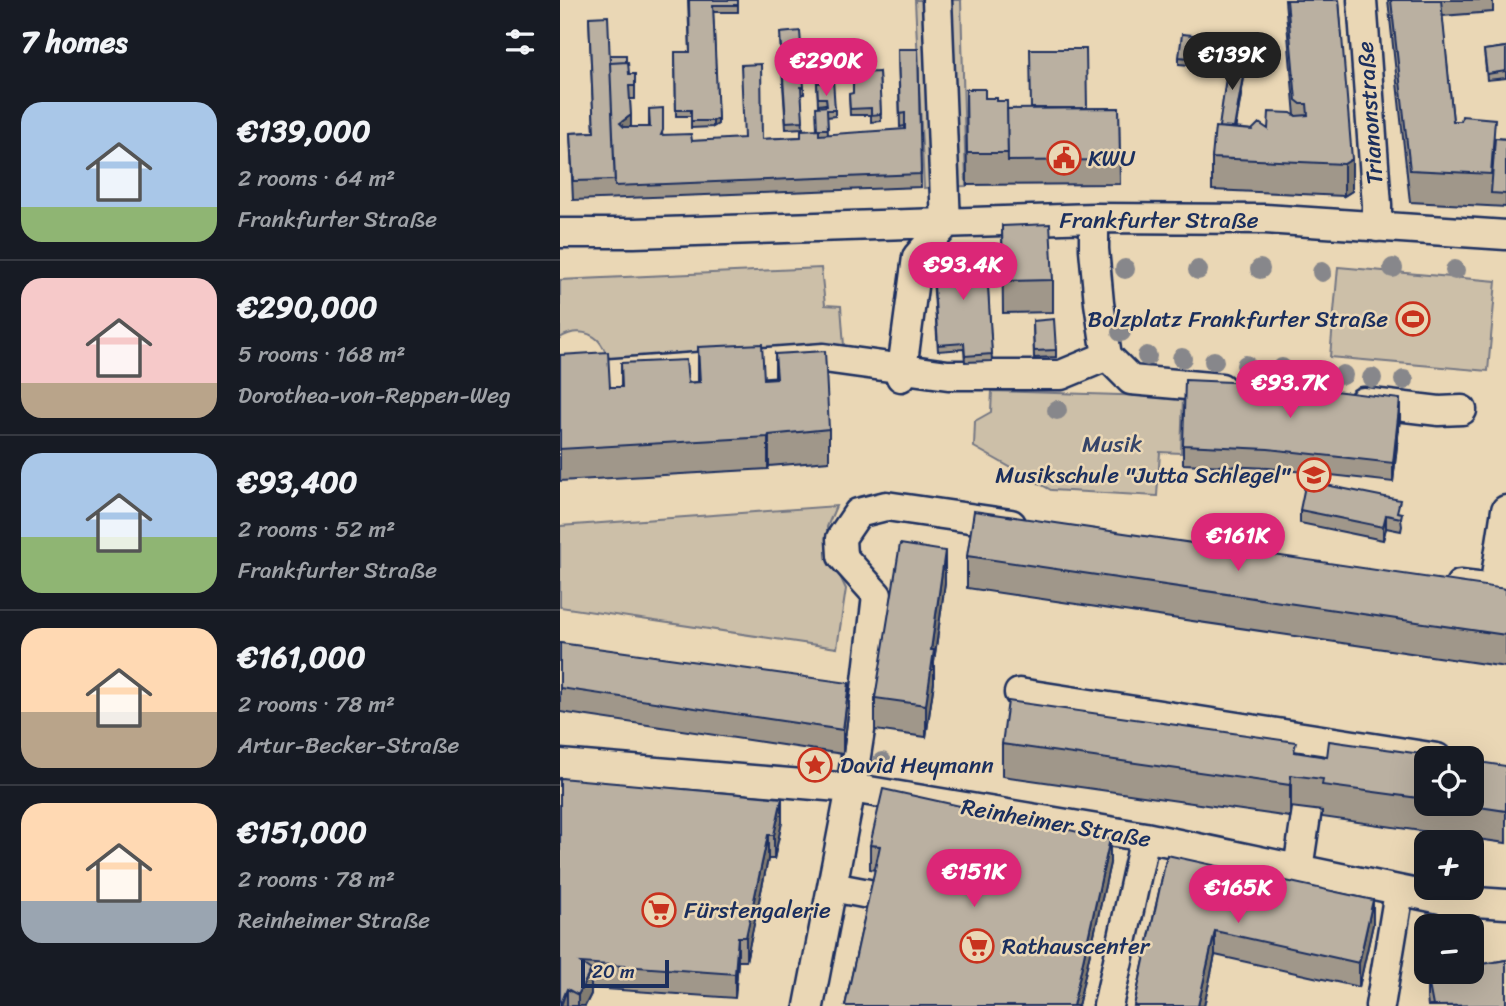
<!DOCTYPE html>
<html lang="en">
<head>
<meta charset="utf-8">
<style>
	:root { --surface:#171b24; --page:#242831; --text:#f1f3f6; --muted:#9ea1a6; --line:#363941; --accent:#db2777 }
	body { margin:0; font-family:Sriracha,sans-serif; background:var(--page); color:var(--text); height:100vh; display:flex; flex-direction:column; font-size:26px; white-space:nowrap }
	* { box-sizing:border-box; margin:0 }
	p { font-size:23px; color:var(--muted) }
	.icon { flex:none; width:38px; height:38px; fill:none; stroke:currentColor; stroke-width:2; stroke-linecap:round; stroke-linejoin:round }
	.map { position:relative; flex:1; overflow:hidden }
	.side { display:flex; flex-direction:column; background:var(--surface); width:560px }
	.side>* { flex:none }
	.fabs { position:absolute; left:854px; top:746px; display:grid; gap:14px }
	.fabs a { display:grid; place-items:center; width:70px; height:70px; border-radius:14px; background:var(--surface); box-shadow:0 7px 28px #0002; font-size:35px }
	.scale { position:absolute; left:21px; bottom:18px; width:88px; box-sizing:border-box; padding-left:7px; border:4px solid #1b2f5e; border-top:0; font-size:19px; line-height:24px; white-space:nowrap; color:#1b2f5e; -webkit-text-stroke:5px #ead7b5; paint-order:stroke }
	.price { position:absolute; translate:-50% -60px; padding:0 16px; border-radius:24px; background:var(--accent); color:#fff; font-size:23px; line-height:46px; filter:drop-shadow(0 2px 4px #0008) }
	.price::after { content:''; position:absolute; left:50%; top:42px; width:21px; height:16px; margin-left:-10px; background:inherit; clip-path:polygon(0 0,100% 0,50% 100%) }
	.price.current { background:#222; color:#fff }
	ul { padding:0; list-style:none }
	li { display:flex; align-items:center; gap:21px; height:175px; padding:0 21px }
	li+li { border-top:2px solid var(--line) }
	li span { display:grid; place-items:center; flex:none; width:196px; height:140px; border-radius:21px; color:#555 }
	li>.icon { margin-inline-start:auto }
	span .icon { width:84px; height:84px; fill:#fffc; stroke-width:1 }
	li b { font-size:30px }
	h2 { display:flex; justify-content:space-between; align-items:center; height:84px; padding:0 21px; font-size:30px }
	main { display:flex; flex:1; min-height:0 }
	.map>svg:first-child { display:block }
</style>
</head>
<body>
<main>
<section class="side">
<h2>7 homes<svg class="icon" aria-label="filters" viewBox="0 0 24 24"><path d="M4 7h16M4 17h16"/><circle cx="9" cy="7" r="2"/><circle cx="15" cy="17" r="2"/></svg></h2>
<ul>
<li><span style="background:linear-gradient(#a9c7e8 75%,#8fb573 0)"><svg class="icon" aria-label="home" viewBox="0 0 24 24"><path d="M3 11l9-7 9 7M6 9v11h12V9"/></svg></span><div><b>€139,000</b><p>2 rooms · 64 m²</p><p>Frankfurter Straße</p></div></li>
<li><span style="background:linear-gradient(#f6c9c9 75%,#b9a48a 0)"><svg class="icon" aria-label="home" viewBox="0 0 24 24"><path d="M3 11l9-7 9 7M6 9v11h12V9"/></svg></span><div><b>€290,000</b><p>5 rooms · 168 m²</p><p>Dorothea-von-Reppen-Weg</p></div></li>
<li><span style="background:linear-gradient(#a9c7e8 60%,#8fb573 0)"><svg class="icon" aria-label="home" viewBox="0 0 24 24"><path d="M3 11l9-7 9 7M6 9v11h12V9"/></svg></span><div><b>€93,400</b><p>2 rooms · 52 m²</p><p>Frankfurter Straße</p></div></li>
<li><span style="background:linear-gradient(#ffd9b3 60%,#b9a48a 0)"><svg class="icon" aria-label="home" viewBox="0 0 24 24"><path d="M3 11l9-7 9 7M6 9v11h12V9"/></svg></span><div><b>€161,000</b><p>2 rooms · 78 m²</p><p>Artur-Becker-Straße</p></div></li>
<li><span style="background:linear-gradient(#ffd9b3 70%,#9aa5b1 0)"><svg class="icon" aria-label="home" viewBox="0 0 24 24"><path d="M3 11l9-7 9 7M6 9v11h12V9"/></svg></span><div><b>€151,000</b><p>2 rooms · 78 m²</p><p>Reinheimer Straße</p></div></li>
</ul>
</section>
<div class="map">
<svg width="946" height="1006" viewBox="0 0 946 1006">
	<rect width="100%" height="100%" fill="#ead7b5"/>
	<filter id="ink" filterUnits="userSpaceOnUse"><feTurbulence type="fractalNoise" baseFrequency=".0143" numOctaves="2"/><feDisplacementMap in="SourceGraphic" scale="14" xChannelSelector="R" yChannelSelector="G"/><feConvolveMatrix kernelMatrix="1 2 1 2 8 2 1 2 1" color-interpolation-filters="sRGB"/></filter>
	<g filter="url(#ink)">
		<path fill="#ccbfa8" stroke="#747783" stroke-width="2" d="M355 0H401L406 186 364 188Z
			M778 267 936 281 928 371 770 357Z
			M261 268 265 305 281 306 284 346 51 360C45 354 44 346 38 340 27 330 12 330 0 338V280Z
			M432 391 623 397 621 453 600 452 597 496 491 490 414 447 415 421 431 412Z
			M276 506 267 527 268 551 286 589 277 648 0 607V526Z"/>
		<g fill="none" stroke-linecap="round" stroke-linejoin="round">
			<defs>
				<path id="minor" d="M802 0 817 205V227
					M534 218V249L539 303 547 356 571 380 661 388
					M0 233H74L534 218 705 219 946 235
					M0 377 264 358 388 375H501L547 356
					M341 377 357 257 386 224 377 0
					M803 402 879 411 902 410
					M900 585 934 589 946 510
					M459 693 877 758
					M0 764 291 788 585 837 886 900 946 904
					M738 869 747 809
					M272 887 314 895
					M249 1006 291 788 305 698 317 595 282 556 281 538 298 513 326 506 451 524
					M548 1006 585 837
					M820 1006 839 892"/>
			</defs>
			<use href="#minor" stroke="#1b2f5e" stroke-width="33"/>
			<use href="#minor" stroke="#ead7b5" stroke-width="28"/>
		</g>
		<g fill="#87878b">
			<circle cx="833" cy="268" r="10"/>
			<circle cx="565" cy="269" r="10"/>
			<circle cx="700" cy="269" r="10"/>
			<circle cx="638" cy="270" r="10"/>
			<circle cx="895" cy="270" r="10"/>
			<circle cx="762" cy="272" r="10"/>
			<circle cx="561" cy="332" r="10"/>
			<circle cx="587" cy="356" r="10"/>
			<circle cx="622" cy="358" r="10"/>
			<circle cx="654" cy="361" r="10"/>
			<circle cx="686" cy="365" r="10"/>
			<circle cx="722" cy="368" r="10"/>
			<circle cx="752" cy="372" r="10"/>
			<circle cx="783" cy="375" r="10"/>
			<circle cx="812" cy="378" r="10"/>
			<circle cx="844" cy="380" r="10"/>
			<circle cx="497" cy="410" r="10"/>
			<circle cx="322" cy="762" r="10"/>
		</g>
		<path fill="#a0978a" stroke="#1b2f5e" stroke-width="2" d="M128 0H178V12H153L158 124 153 127 131 128V116H116L115 52H130Z
			M725 0H779L792 191 784 196 652 190V158L659 127 686 66 675 128 692 130 708 129 735 116Z
			M828 0H933V12L882 16 893 121 935 138 946 139V207L850 202Z
			M29 17 50 55 66 62 69 74H75V99H70L71 127H89V109L103 135 132 141 202 139 241 137V130H257L266 106V104L258 105 257 83 275 110V116L267 117 268 135 345 130V126L340 127 338 49H358L361 187 13 200 10 133 34 132Z
			M220 39 244 87V94H241L243 128 226 129Z
			M643 43 641 66 619 64V57Z
			M946 47V78L927 80 924 50Z
			M319 72 321 121 311 122V115H290L289 94H293L298 80Z
			M406 89 425 98 437 101 447 109 559 108 560 184 407 185Z
			M442 226 493 280V312L443 313Z
			M426 253 432 361 405 362 404 349 378 351 372 263Z
			M473 321 496 350V357L474 358Z
			M138 347 204 379 215 378V354L269 429V461L209 466 208 469 0 481V355L50 387H61V363L128 383 138 382Z
			M840 418 833 482 708 468 623 464V445Z
			M740 510 840 513 842 526 841 531 826 528 823 540 740 523Z
			M407 556 946 589V667L407 588Z
			M385 583 374 661V682L366 737 315 730V698Z
			M0 643 289 707 283 754 0 712Z
			M442 744 736 752 767 757 866 758V803H912L946 766V843L762 817V811L731 807 730 817 442 776Z
			M0 778 222 822 214 859H208L186 961H178L175 998 31 988V994L25 1006H0Z
			M310 845 550 863 518 1006H285L315 870 310 869Z
			M607 855 813 924 799 987 655 955 644 1006H574Z
			M946 960V1006H868L867 998V974Z"/>
		<path fill="#827b71" stroke="#1b2f5e" stroke-width="2" d="M686 59V66L670 160V153Z
			M71 115V128L60 136V123Z
			M158 118V124L153 127V121Z
			M792 159V191L784 196V164Z
			M840 399V418L833 482V463Z
			M209 435V466L208 469V437Z
			M826 515V528L823 540V527Z
			M385 551V583L374 661V682L366 737V705L371 650Z
			M289 683V707L283 754V730Z
			M731 775V807L730 817V785Z
			M222 798V822L214 859V835Z
			M208 835V859L186 961V937Z
			M550 839V863L518 1006H513Z
			M813 900V924L799 987V963Z
			M655 931V955L644 1006H638Z
			M178 937V961L175 998V974Z
			M31 970V994L25 1006H18V995Z
			M7 989V1006H1Z"/>
		<path fill="#bab0a1" stroke="#1b2f5e" stroke-width="2" d="M129 0H178V5H153L158 118 153 121H131V110H116L115 52H130Z
			M727 0H779L792 159 784 164 652 158 655 127 692 130 699 123 708 129 709 112 731 113 736 116 748 115 747 104H741L736 100Z
			M831 0H881L893 121H901L902 116 935 119 931 174 850 170Z
			M48 16 55 180 13 181 10 133 34 132 29 17Z
			M240 31 244 87H241L243 121 226 122 220 33Z
			M622 34 643 36 641 59 619 57Z
			M946 47V71L927 74 924 50Z
			M338 49H358L361 174 55 186 50 63 68 62 69 74H75V86H69L71 115 60 123 64 127H90L89 109 103 108V130L101 135 131 134 132 141 184 138 181 65 201 64 202 139 241 137V130L259 129V135L345 129V113L340 114Z
			M470 49H526L527 108H471Z
			M50 55H66V62L50 63Z
			M669 56 686 59 674 128 659 127Z
			M272 64 275 110H267L268 129H257L256 107 267 106 266 98H258L257 83 265 82 264 65Z
			M319 72 321 114 311 115V108L290 109 289 94 293 93V80H299L298 73Z
			M406 89H425V98H437V101H447L448 153H407Z
			M559 108 560 160 448 161 447 109Z
			M935 138 946 139V194L931 193Z
			M490 224 493 280 443 281 442 226Z
			M426 253 432 354 405 356 404 343 378 345 372 256Z
			M494 319 496 350 474 351 473 321Z
			M202 344 204 379 217 378 215 354 265 351 269 429 209 435 208 437 0 449V355L48 352 50 387H62L61 363 126 360 128 383 140 382 138 347Z
			M625 380 718 384 840 399 833 463 708 449 623 445Z
			M746 481 840 500 837 512 842 513 841 518 826 515 823 527 740 510Z
			M414 511 946 589V635L407 556Z
			M340 544 385 551 371 650H374L366 705 315 698Z
			M0 643 289 683 283 730 0 688Z
			M448 701 736 742 734 752 767 757 769 741 889 758H866V799L762 785 763 779 731 775 730 785 442 744Z
			M912 761 946 766V811L893 803H912Z
			M0 778 222 798 214 835H208L186 937H178L175 974 21 963 31 970 18 995 7 989 0 1006Z
			M323 789 550 839 513 1006H285L320 846 310 845Z
			M607 855 813 900 799 963 655 931 638 1006H574Z
			M946 960V1005L873 1006 867 974 881 971H912V966Z"/>
	</g>
	<defs>
		<symbol id="civic-ring" viewBox="-11 -11 22 22"><circle r="9.5" fill="#ead7b5" stroke="#c8321e" stroke-width="1.5"/><path d="M-.6-6.5H3V-4.5H.6V-3L4-1V1h2V6H-6V1h2V-1L-.6-3ZM-1.2 2.5V6h2.4V2.5Z" fill="#c8321e"/></symbol>
		<symbol id="stadium-ring" viewBox="-11 -11 22 22"><circle r="9.5" fill="#ead7b5" stroke="#c8321e" stroke-width="1.5"/><path d="M0-5a6.5 5 0 1 0 0 10a6.5 5 0 1 0 0-10ZM-3.5-1.8h7v3.6h-7Z" fill="#c8321e"/></symbol>
		<symbol id="school-ring" viewBox="-11 -11 22 22"><circle r="9.5" fill="#ead7b5" stroke="#c8321e" stroke-width="1.5"/><path d="M0-5L7-2L0 1L-7-2ZM-4 1L0 2.5L4 1V4Q0 6-4 4Z" fill="#c8321e"/></symbol>
		<symbol id="sight-ring" viewBox="-11 -11 22 22"><circle r="9.5" fill="#ead7b5" stroke="#c8321e" stroke-width="1.5"/><path d="M0-6L1.8-2.2L6-1.7L2.9 1.2L3.7 5.4L0 3.3L-3.7 5.4L-2.9 1.2L-6-1.7L-1.8-2.2Z" fill="#c8321e"/></symbol>
		<symbol id="supermarket-ring" viewBox="-11 -11 22 22"><circle r="9.5" fill="#ead7b5" stroke="#c8321e" stroke-width="1.5"/><path d="M-6-5.5h2.5l.6 2H6L4.5 2H-2.5L-4.4-4H-6ZM-1.5 3.2a1.3 1.3 0 1 0 .1 0ZM3 3.2a1.3 1.3 0 1 0 .1 0Z" fill="#c8321e"/></symbol>
	</defs>
	<g fill-rule="evenodd">
		<use href="#civic-ring" x="485" y="139" width="38" height="38"/>
		<use href="#stadium-ring" x="834" y="300" width="38" height="38"/>
		<use href="#school-ring" x="735" y="456" width="38" height="38"/>
		<use href="#sight-ring" x="236" y="746" width="38" height="38"/>
		<use href="#supermarket-ring" x="80" y="891" width="38" height="38"/>
		<use href="#supermarket-ring" x="398" y="927" width="38" height="38"/>
	</g>
	<g text-anchor="middle" dominant-baseline="central" stroke-width="5" stroke-linejoin="round" paint-order="stroke">
		<g font-size="23" fill="#1b2f5e" stroke="#ead7b5">
			<text transform="translate(810 113) rotate(-94)">Trianonstraße</text>
			<text x="599" y="220">Frankfurter Straße</text>
			<text transform="translate(496 823) rotate(10)">Reinheimer Straße</text>
		</g>
		<g font-size="23" fill="#1b2f5e" stroke="#ead7b5" text-anchor="start">
			<text x="528" y="158">KWU</text>
			<text x="828" y="319" text-anchor="end">Bolzplatz Frankfurter Straße</text>
			<text x="730" y="475" text-anchor="end">Musikschule "Jutta Schlegel"</text>
			<text x="280" y="765">David Heymann</text>
			<text x="124" y="910">Fürstengalerie</text>
			<text x="442" y="946">Rathauscenter</text>
		</g>
		<g font-size="23" fill="#364569" stroke="#ead7b5">
			<text x="552" y="444">Musik</text>
		</g>
	</g>
</svg>
<div class="fabs">
<a><svg class="icon" aria-label="locate" viewBox="0 0 24 24"><circle cx="12" cy="12" r="6"/><path d="M12 2v4M12 18v4M2 12h4M18 12h4"/></svg></a>
<a>+</a>
<a>−</a>
</div>
<div class="scale">20 m</div>
<b class="price current" style="left:672px;top:92px">€139K</b>
<b class="price" style="left:266px;top:98px">€290K</b>
<b class="price" style="left:403px;top:302px">€93.4K</b>
<b class="price" style="left:730px;top:420px">€93.7K</b>
<b class="price" style="left:678px;top:573px">€161K</b>
<b class="price" style="left:414px;top:909px">€151K</b>
<b class="price" style="left:678px;top:925px">€165K</b>
</div>
</main>
</body>
</html>
